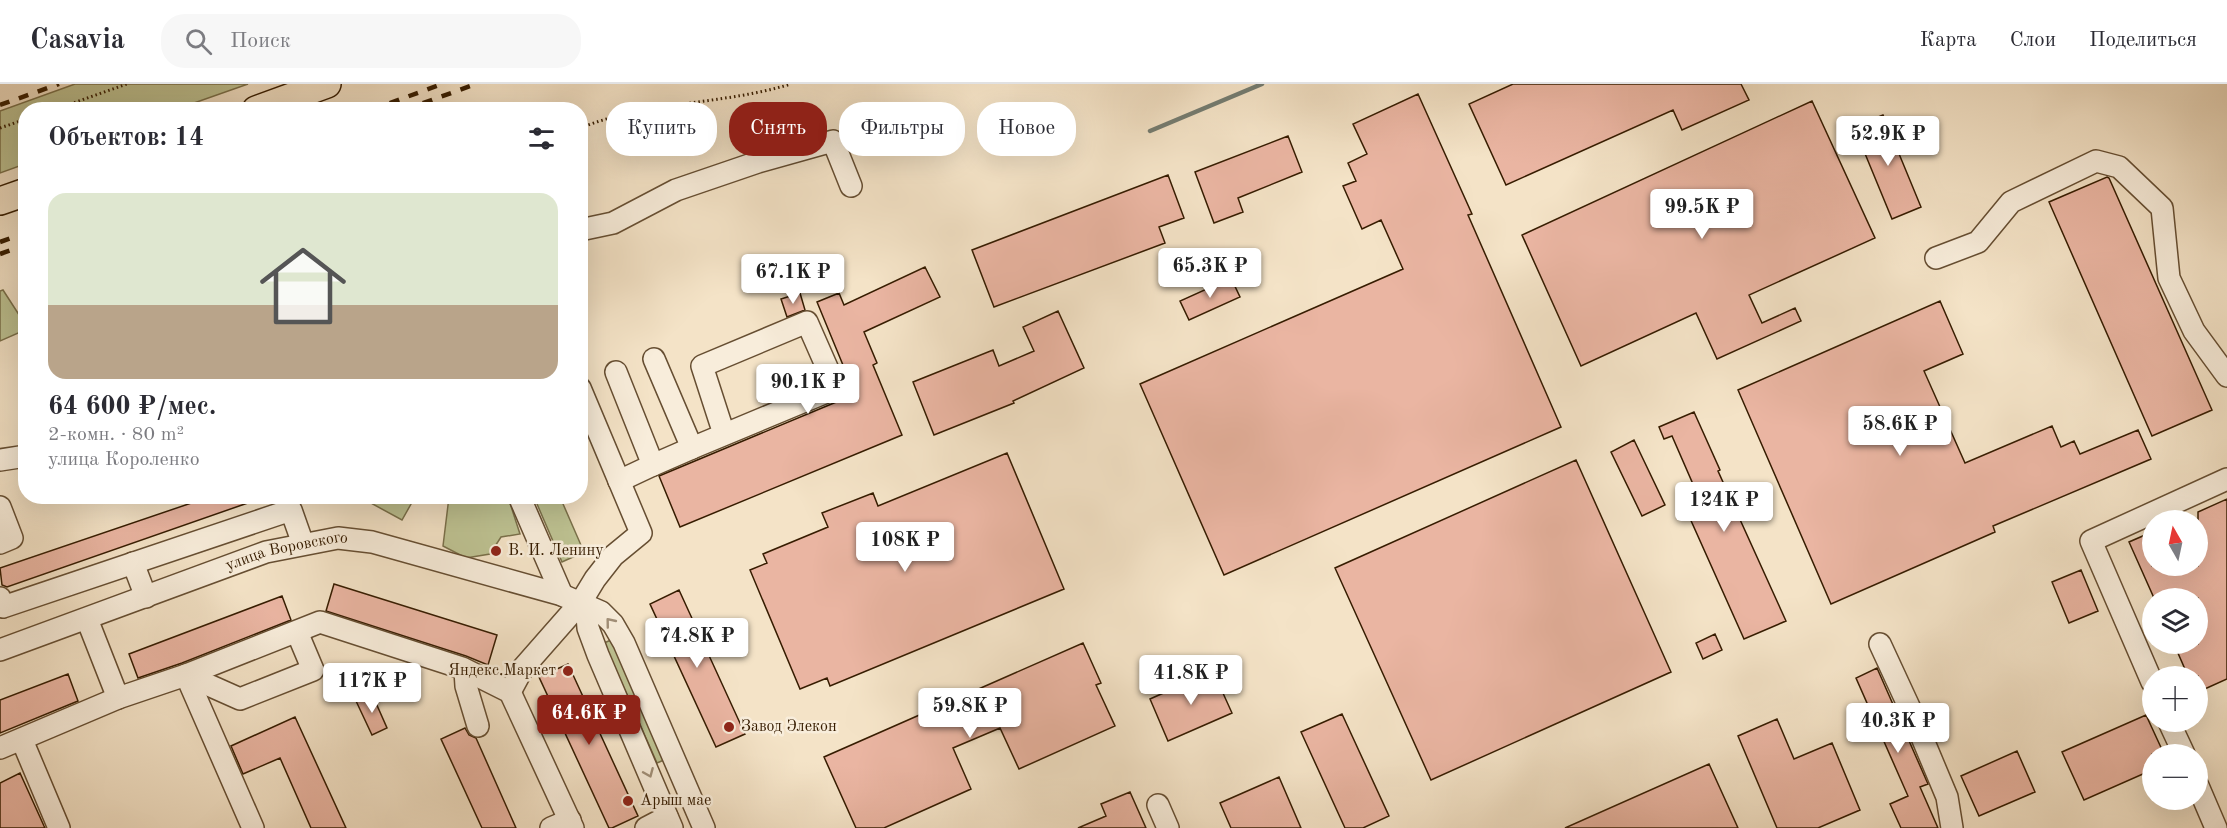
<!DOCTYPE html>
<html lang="ru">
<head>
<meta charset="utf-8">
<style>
	:root { --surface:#fff; --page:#f7f7f7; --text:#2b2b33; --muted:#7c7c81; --line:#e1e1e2; --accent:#8f2418 }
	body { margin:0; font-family:"Old Standard TT",serif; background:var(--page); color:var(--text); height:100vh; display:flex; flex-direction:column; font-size:22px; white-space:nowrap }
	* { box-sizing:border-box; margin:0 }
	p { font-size:20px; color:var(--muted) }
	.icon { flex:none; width:33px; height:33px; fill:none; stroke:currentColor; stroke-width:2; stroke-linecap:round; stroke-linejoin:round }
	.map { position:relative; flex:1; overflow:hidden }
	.details { position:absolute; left:18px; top:18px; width:570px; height:402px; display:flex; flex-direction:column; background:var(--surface); border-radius:24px; box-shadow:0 6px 24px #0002 }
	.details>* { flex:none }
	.hud { position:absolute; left:606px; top:18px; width:570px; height:54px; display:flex; gap:12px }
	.needle { width:39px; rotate:351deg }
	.fabs { position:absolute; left:2142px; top:426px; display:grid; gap:12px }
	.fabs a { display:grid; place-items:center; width:66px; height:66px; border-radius:50%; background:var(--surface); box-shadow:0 6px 24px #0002; font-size:30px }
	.price { position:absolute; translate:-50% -51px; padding:0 14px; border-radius:6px; background:#fff; color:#222; font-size:20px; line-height:39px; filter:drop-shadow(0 2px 3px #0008) }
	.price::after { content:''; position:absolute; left:50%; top:36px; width:18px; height:14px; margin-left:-9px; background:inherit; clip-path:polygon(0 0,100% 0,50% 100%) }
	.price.on { background:var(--accent); color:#fff }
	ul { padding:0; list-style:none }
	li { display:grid; align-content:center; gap:12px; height:318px; padding:0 30px }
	li span { display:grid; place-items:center; height:186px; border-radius:18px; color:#555 }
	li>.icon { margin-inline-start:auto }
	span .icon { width:108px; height:108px; fill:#fffc; stroke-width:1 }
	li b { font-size:26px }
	h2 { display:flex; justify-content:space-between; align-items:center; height:72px; padding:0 30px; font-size:26px }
	.tag { padding:0 21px; border-radius:24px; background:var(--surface); box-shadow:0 6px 24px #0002; font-size:21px; line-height:54px }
	.tag.on { background:var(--accent); color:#fff }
	header { display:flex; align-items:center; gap:36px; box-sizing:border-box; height:84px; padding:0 30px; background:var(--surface); border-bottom:2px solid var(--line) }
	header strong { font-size:28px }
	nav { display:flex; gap:33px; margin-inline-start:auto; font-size:21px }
	.search { width:420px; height:54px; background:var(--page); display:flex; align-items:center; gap:15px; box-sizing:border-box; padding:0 21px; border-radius:24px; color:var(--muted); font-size:22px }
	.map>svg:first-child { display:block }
</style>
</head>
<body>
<header>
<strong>Casavia</strong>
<div class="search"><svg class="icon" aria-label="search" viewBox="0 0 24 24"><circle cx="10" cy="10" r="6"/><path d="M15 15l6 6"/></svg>Поиск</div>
<nav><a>Карта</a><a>Слои</a><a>Поделиться</a></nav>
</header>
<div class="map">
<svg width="2227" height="744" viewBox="0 0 2227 744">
	<rect width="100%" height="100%" fill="#f4e3c7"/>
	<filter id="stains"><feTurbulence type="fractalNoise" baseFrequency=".00333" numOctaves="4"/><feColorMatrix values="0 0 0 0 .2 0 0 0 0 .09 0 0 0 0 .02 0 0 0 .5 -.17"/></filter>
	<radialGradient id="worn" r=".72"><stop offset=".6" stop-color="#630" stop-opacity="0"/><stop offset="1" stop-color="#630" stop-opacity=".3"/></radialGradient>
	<path fill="#bec393" stroke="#7a704a" stroke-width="1.5" d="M75 0H248L177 25 26 26 25 80 0 89V27Z
		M3 206 25 240V246L0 257V207Z
		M367 413V412L415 413 402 436 369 418Z
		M449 413H508L520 450 501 453 490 470 466 474 443 462Z
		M534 413H560L584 468 562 478Z
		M611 556 664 676 657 679 604 559Z"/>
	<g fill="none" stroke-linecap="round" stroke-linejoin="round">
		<path stroke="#747c71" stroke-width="4.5" d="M1150 47 1262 0"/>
	</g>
	<path fill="#eab5a2" stroke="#361c00" stroke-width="1.5" d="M1513 0H1741L1749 16 1682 46 1673 26 1506 101 1469 20Z
		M1418 10 1472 130 1468 131 1561 343 1224 491 1140 300 1403 185 1381 136 1362 145 1343 102 1356 97 1348 79 1367 70 1353 40Z
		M1812 17 1875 154 1749 211 1762 239 1795 224 1801 237 1717 275 1696 229 1581 282 1522 151Z
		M1883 31 1921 123 1892 135 1854 43Z
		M1288 52 1302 88 1238 114 1243 128 1214 139 1195 88Z
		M1168 91 1184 134 1159 143 1165 159 994 223 972 166Z
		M2107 93 2109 94 2212 326 2152 352 2049 118Z
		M925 183 940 213 864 248 877 279 873 281 902 351 680 443 659 392 841 316 846 311 849 305 852 303 817 218 839 209 844 221Z
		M1231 194 1240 213 1189 236 1180 217Z
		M800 209 805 226 787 233 781 215Z
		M1940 217 1963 270 1924 287 1965 379 2052 342 2061 363 2074 357 2080 370 2138 346 2151 375 1993 442 1995 448 1831 520 1738 306Z
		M1058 227 1084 284 1013 317 1014 319 934 351 913 298 993 266 999 282 1034 267 1023 243Z
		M1694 328 1720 386 1718 387 1786 537 1744 555 1684 421 1699 414 1672 352 1664 355 1659 343Z
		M1634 356 1665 421 1642 432 1611 368Z
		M1007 369 1064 505 830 602 827 594 800 605 750 486 767 479 763 470 828 443 822 429 873 409 878 422Z
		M1576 376 1671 588 1431 696 1335 484Z
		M212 412H262V414L7 503 2 501 0 484Z
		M2227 415V595L2198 608V592H2188L2174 560H2198V514H2154L2129 458 2152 448V482H2198V428Z
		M2081 486 2098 527 2069 539 2052 498Z
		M334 500 497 551 488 581 466 572 326 527Z
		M679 506 745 650 716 663 650 520Z
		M282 512 291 536 182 579 138 594 129 570Z
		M1715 550 1722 566 1703 575 1696 559Z
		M1083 559 1101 599 1096 601 1115 642 1019 685 1000 644 953 664 971 705 884 744H856L824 673Z
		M568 580 638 732 612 744H609L539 593Z
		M1877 584 1928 700 1920 703 1938 744H1901L1890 720 1908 712 1856 594Z
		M1213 587 1232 629 1168 657 1150 615Z
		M68 590 78 617 0 649V616Z
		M372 610 387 644 372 651 356 617Z
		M1342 630 1389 732 1363 744H1345L1301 648Z
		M2146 631 2164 670H2152V686L2084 716 2062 668Z
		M295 633 346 744H311L280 674 243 690 231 662Z
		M1777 635 1794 675 1832 659 1860 726 1818 744H1777L1738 652Z
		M465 644 469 651 476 654 516 744H482L441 655Z
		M2017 667 2035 708 1979 732 1961 692Z
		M1709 680 1738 744H1565Z
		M20 689 44 742 45 744H0V699Z
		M1279 693 1301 744H1231L1220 719Z
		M1130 708 1146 744H1078L1106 732 1101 720Z"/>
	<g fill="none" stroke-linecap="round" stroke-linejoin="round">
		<defs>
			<g id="minor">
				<path d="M580 146 613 139 676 106 758 78 833 57 851 102"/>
				<path d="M1936 174 1978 158 2011 118 2096 77 2119 83 2162 124 2169 194 2194 247 2227 292"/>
				<path d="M616 288 653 381 619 397"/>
				<path d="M692 364 836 304 807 238 702 282 724 350"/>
				<path d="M0 376 26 372"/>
				<path d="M653 381 692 364 654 275"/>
				<path d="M519 412 562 511"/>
				<path d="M0 423 12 454 0 459"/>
				<path d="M133 479 146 513"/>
				<path d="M0 514 3 523 291 426 303 460"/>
				<path d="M581 518 587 532 588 544 598 571 672 744"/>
				<path d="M87 535 118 614"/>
				<path d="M1880 560 1911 627 1947 713 1952 744"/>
				<path id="s1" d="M0 566 266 468 338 454 372 458 562 511 601 528 613 540 624 559 704 744"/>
				<path d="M465 586 466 602 478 642"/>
				<path d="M186 591 240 615 313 586 297 548"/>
				<path d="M186 591 253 744"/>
				<path d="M2152 598 2091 457 2227 395"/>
				<path d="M510 608 523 584 581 518 595 495 613 472 641 449 580 304"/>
				<path d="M2169 638 2184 670"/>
				<path d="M22 656 59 744"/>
				<path d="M0 664 118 614 186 591 320 538 462 584 510 608 573 744"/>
				<path d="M2198 702 2216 744"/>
				<path d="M1158 721 1168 744"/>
				<path d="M551 744 570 736"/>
				<path d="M646 744 667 733"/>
			</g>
			<path id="major" d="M256 26 327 0
				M0 117 26 108"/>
		</defs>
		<use href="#minor" stroke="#664e32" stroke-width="24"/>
		<use href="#major" stroke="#361c00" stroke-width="30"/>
		<path stroke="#361c00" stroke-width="3" stroke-dasharray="1.5 3" stroke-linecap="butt" d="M53 26 127 0
			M0 44 26 35
			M580 44C648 17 722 21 791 0"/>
		<use href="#minor" stroke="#f8eddb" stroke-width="21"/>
		<use href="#major" stroke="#f4e3c7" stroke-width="27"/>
		<path stroke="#361c00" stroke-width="4.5" stroke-dasharray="10 10" stroke-linecap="butt" d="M0 21 59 0
			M371 26 442 0
			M404 26 476 0
			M0 158 26 149
			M0 170 26 161"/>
	</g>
	<defs><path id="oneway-chevron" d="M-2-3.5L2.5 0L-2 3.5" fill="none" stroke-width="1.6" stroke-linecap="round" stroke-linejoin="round" transform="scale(1.5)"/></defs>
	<g stroke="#a18f78">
		<use href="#oneway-chevron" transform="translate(610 538) rotate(-129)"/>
		<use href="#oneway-chevron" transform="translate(649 689) rotate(67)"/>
	</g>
	<g fill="#8f2418" stroke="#f8eddb" stroke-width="2">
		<circle cx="496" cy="467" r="6"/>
		<circle cx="568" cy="587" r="6"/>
		<circle cx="729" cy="643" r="6"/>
		<circle cx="628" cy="717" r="6"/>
	</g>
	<g text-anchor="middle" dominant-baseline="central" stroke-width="5" stroke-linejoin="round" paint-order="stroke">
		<g font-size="16" fill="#361c00" stroke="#f8eddb" text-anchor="start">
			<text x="508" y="467">В. И. Ленину</text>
			<text x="556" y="587" text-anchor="end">Яндекс.Маркет</text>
			<text x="741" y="643">Завод Элекон</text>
			<text x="640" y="717">Арыш мае</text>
		</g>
		<g font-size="16" fill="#361c00" stroke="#f8eddb">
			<text stroke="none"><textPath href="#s1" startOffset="304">улица Воровского</textPath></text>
		</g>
	</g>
	<rect width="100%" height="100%" filter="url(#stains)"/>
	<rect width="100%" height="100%" fill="url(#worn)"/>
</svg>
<div class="fabs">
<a><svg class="needle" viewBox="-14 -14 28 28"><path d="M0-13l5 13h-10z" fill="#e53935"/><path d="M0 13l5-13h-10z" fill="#7c7c81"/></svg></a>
<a><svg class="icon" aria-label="layers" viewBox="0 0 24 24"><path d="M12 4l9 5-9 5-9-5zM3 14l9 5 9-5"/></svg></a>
<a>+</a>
<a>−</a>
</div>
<b class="price" style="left:1888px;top:83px">52.9K ₽</b>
<b class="price" style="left:1702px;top:156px">99.5K ₽</b>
<b class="price" style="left:1210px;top:215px">65.3K ₽</b>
<b class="price" style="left:793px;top:221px">67.1K ₽</b>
<b class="price" style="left:808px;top:331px">90.1K ₽</b>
<b class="price" style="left:1900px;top:373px">58.6K ₽</b>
<b class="price" style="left:1724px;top:449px">124K ₽</b>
<b class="price" style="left:905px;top:489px">108K ₽</b>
<b class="price" style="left:697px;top:585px">74.8K ₽</b>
<b class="price" style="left:1191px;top:622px">41.8K ₽</b>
<b class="price" style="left:372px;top:630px">117K ₽</b>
<b class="price" style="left:970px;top:655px">59.8K ₽</b>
<b class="price on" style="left:589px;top:662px">64.6K ₽</b>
<b class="price" style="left:1898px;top:670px">40.3K ₽</b>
<div class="hud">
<a class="tag">Купить</a>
<a class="tag on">Снять</a>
<a class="tag">Фильтры</a>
<a class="tag">Новое</a>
</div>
<section class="details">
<h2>Объектов: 14<svg class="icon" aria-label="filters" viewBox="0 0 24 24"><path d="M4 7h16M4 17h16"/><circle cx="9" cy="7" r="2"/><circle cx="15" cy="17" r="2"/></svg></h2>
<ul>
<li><span style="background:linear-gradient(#dfe7d0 60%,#b9a48a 0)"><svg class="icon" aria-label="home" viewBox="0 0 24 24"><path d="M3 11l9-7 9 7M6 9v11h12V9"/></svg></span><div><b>64 600 ₽/мес.</b><p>2-комн. · 80 m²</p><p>улица Короленко</p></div></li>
</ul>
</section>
</div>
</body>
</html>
